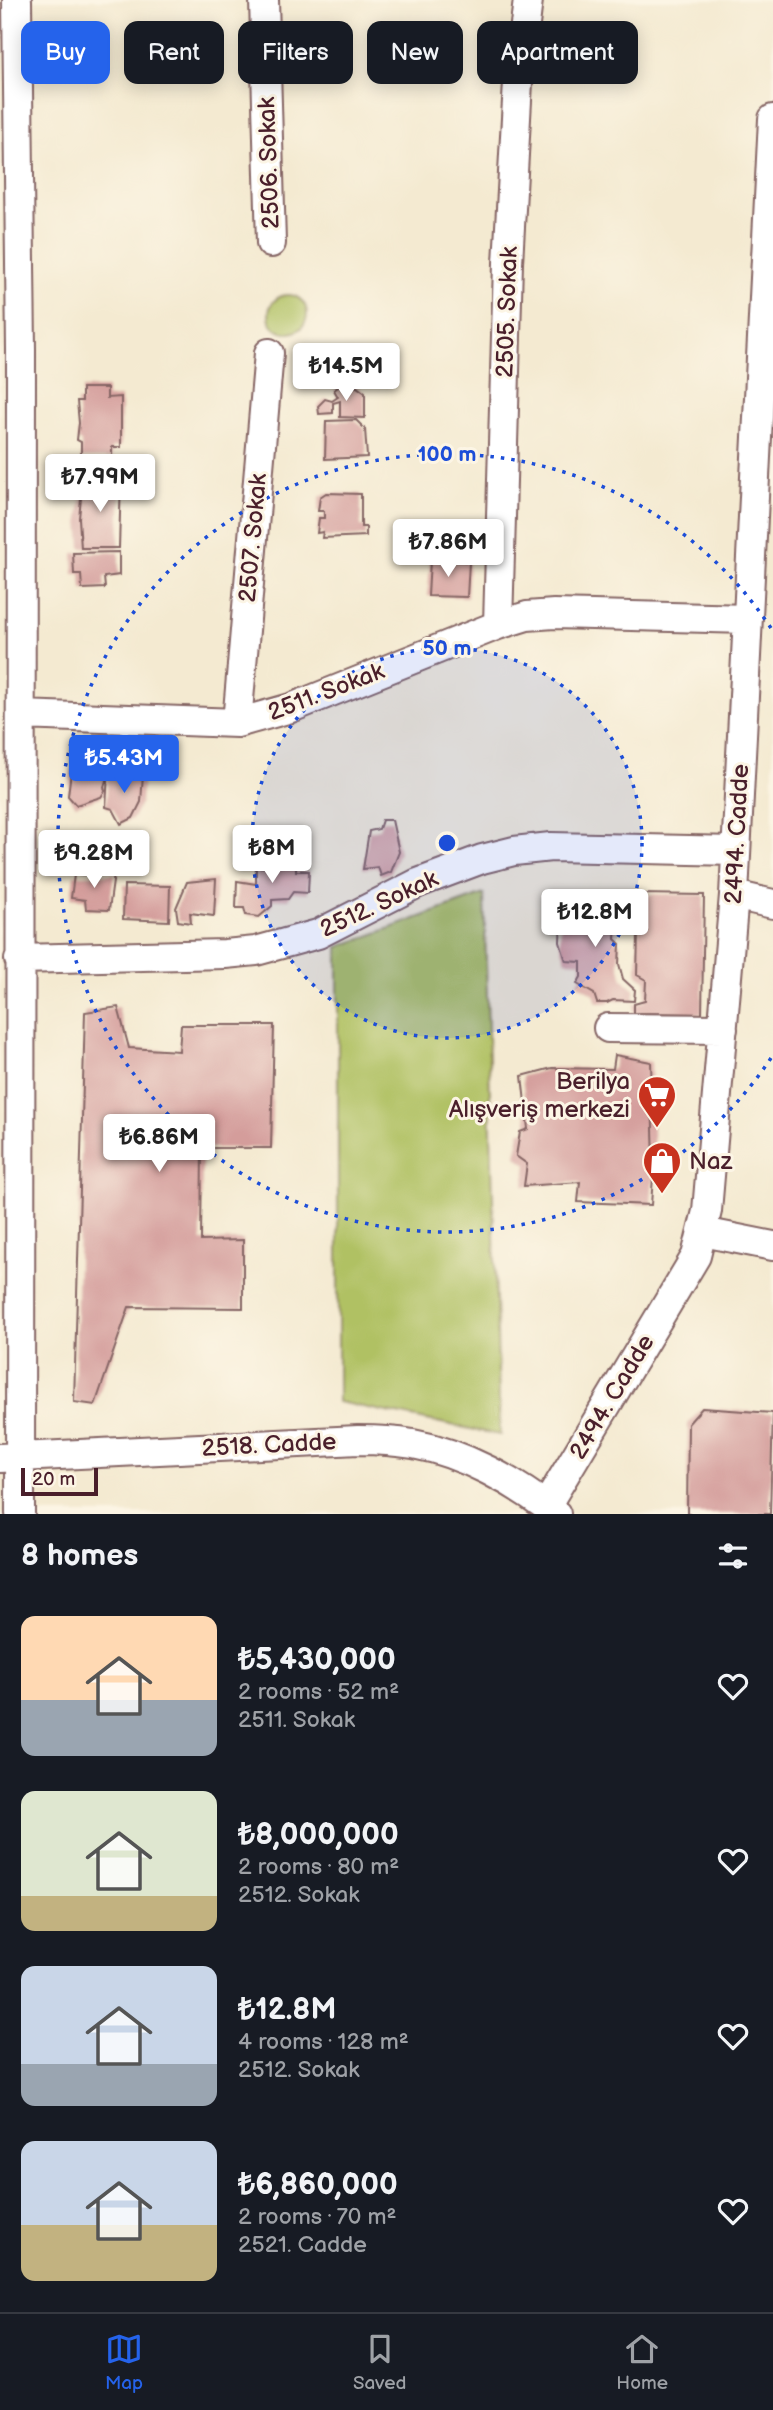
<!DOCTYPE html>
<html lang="en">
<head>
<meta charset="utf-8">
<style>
	:root { --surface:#171b24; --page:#20242c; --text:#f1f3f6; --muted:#9ea1a6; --line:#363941; --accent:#2563eb }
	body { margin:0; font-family:"Balsamiq Sans",sans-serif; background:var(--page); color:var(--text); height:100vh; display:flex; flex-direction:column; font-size:26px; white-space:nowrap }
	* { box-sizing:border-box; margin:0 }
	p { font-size:23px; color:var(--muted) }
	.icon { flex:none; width:38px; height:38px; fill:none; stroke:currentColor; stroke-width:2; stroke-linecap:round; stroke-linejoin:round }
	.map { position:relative; height:1514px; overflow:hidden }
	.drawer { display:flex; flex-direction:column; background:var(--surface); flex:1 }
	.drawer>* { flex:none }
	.guide { position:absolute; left:21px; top:21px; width:732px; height:63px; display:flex; gap:14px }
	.scale { position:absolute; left:21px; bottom:18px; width:77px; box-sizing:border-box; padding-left:7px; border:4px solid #4a1f2b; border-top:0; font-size:19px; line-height:24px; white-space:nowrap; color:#4a1f2b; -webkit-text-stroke:5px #fcf5e5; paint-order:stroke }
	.price { position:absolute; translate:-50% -60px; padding:0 16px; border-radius:7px; background:#fff; color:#222; font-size:23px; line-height:46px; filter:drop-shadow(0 2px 4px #0008) }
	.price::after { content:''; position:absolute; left:50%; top:42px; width:21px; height:16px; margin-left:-10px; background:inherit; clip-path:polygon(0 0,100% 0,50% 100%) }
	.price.selected { background:var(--accent); color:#fff }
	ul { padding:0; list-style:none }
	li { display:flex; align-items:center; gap:21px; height:175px; padding:0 21px }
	li span { display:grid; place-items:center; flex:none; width:196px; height:140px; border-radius:14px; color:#555 }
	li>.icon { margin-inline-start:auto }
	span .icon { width:84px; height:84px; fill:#fffc; stroke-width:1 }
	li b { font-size:30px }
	h2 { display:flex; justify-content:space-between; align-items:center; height:84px; padding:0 21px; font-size:30px }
	.tag { padding:0 24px; border-radius:14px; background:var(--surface); box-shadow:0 4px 18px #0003; font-size:24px; line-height:63px }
	.tag.selected { background:var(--accent); color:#fff }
	.tabs { display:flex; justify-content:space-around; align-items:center; height:98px; border-top:2px solid var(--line); background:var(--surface); font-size:19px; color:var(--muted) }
	.tabs a { display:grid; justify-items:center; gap:4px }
	.tabs .selected { color:var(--accent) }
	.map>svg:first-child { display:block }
</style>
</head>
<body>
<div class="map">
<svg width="773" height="1514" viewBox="0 0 773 1514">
	<rect width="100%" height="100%" fill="#fcf5e5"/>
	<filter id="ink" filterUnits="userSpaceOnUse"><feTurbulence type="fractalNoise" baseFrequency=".0143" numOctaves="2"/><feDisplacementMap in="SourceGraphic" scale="14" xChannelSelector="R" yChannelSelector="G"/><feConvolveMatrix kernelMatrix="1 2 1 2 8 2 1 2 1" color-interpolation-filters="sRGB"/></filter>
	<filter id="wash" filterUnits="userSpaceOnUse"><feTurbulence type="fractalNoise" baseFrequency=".00686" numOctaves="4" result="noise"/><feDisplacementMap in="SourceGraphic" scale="28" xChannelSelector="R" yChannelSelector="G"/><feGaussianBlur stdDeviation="1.57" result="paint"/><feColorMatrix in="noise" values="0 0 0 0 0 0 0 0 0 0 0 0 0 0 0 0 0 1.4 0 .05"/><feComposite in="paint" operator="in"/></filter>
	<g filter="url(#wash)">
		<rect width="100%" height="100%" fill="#f4ead1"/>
		<path fill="#b0c164" stroke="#7d7048" stroke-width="2" d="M269 314a19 19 0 1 1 38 0a19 19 0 1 1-38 0Z
			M484 894 500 1435 338 1402V947Z"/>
		<g id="blocks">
			<path fill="#d49d9b" d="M342 384 357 387 365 393V418L340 417V401L333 403V413L319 414 318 406 325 399 332 401 338 397 334 390Z
				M82 388H107V398L121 397V447H112V458H81V442L77 440 79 423 77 401H82Z
				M356 420 365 429 367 457 325 459 326 421Z
				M83 479H121L119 548H81L79 518Z
				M326 493 361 494V527H366V536L322 538 323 532 317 533 319 518H324V511H318L320 497Z
				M431 526 467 527 471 558 427 556Z
				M119 552V575L104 577 105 588 82 589 81 574H74L73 553Z
				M430 560 469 562 467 597 428 596Z
				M76 759H106L108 774 104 787 105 791 101 797 76 805 68 796 71 771Z
				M108 774 143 775 141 802 133 818 121 824 113 809 106 807Z
				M382 820H392L399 852 391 872 381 876 378 867 363 869 369 831 379 829Z
				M274 851 296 852V871H309L308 893 293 892 288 899 272 900V906L259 917 246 915 244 908H236L237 881 256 884V867H274Z
				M114 874 109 910 86 909 85 900 71 898 74 875Z
				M216 879 214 916 190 913 191 923 178 921 176 908 187 882Z
				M124 885 170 886 169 921 123 919Z
				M639 894 704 895 702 1014 634 1013V1004L645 1001 646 980 637 975Z
				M567 899 617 902 615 939 620 944 619 964 623 979 635 990 634 1001 613 1000 607 1003H597L594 994 577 984 581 977V962L566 961 560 942 561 916 566 914Z
				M118 1007 129 1048 179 1051 181 1025H274L271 1148H202L201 1241 243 1240V1308L129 1307 95 1405 74 1402 85 1012Z
				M615 1055 651 1062 654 1162 651 1205 578 1202 580 1182 524 1186 527 1164 516 1156 520 1132 528 1129 522 1076 552 1068 613 1069Z
				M702 1408 773 1413 770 1514H687L688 1424Z"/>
		</g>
	</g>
	<g filter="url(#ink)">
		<use href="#blocks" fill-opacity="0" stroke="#866665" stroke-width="2"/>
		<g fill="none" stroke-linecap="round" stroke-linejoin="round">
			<defs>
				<path id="minor" d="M17 0 21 350 20 1514
					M264 0 271 243
					M498 625 508 263 518 82 528 0
					M21 715 237 723 291 708 498 625 527 616 554 614 748 619
					M237 723 269 353
					M734 895 773 904
					M19 959 225 954 256 951 318 934 418 883 482 859 514 851 551 847 736 851
					M608 1028 723 1029
					M703 1232 773 1246
					M0 1458 358 1440C377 1440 395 1441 413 1444 463 1453 516 1482 556 1514
					M546 1506 696 1256 707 1211 734 895 773 119"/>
			</defs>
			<use href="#minor" stroke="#866665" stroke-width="32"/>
			<use href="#minor" stroke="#fff" stroke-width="28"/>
		</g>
	</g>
	<circle cx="447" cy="843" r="195" fill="#1d4ed8" fill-opacity=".12"/>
	<g fill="none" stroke="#1d4ed8" stroke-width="3.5" stroke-dasharray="3.5 7">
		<circle cx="447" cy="843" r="195"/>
		<path d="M771 1058A389 389 0 1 1 771 628"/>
	</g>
	<defs>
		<symbol id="supermarket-pin" viewBox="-11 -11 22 30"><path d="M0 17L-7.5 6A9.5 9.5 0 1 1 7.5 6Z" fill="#c8321e" stroke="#fcf5e5"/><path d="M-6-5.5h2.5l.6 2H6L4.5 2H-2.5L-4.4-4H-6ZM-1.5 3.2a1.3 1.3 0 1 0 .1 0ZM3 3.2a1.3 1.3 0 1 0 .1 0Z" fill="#fff"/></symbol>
		<symbol id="shop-pin" viewBox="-11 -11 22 30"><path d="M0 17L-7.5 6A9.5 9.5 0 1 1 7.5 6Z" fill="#c8321e" stroke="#fcf5e5"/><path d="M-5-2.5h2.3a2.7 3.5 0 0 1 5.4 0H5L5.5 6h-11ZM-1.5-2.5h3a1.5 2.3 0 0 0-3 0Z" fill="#fff"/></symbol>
	</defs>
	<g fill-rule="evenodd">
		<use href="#supermarket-pin" x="635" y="1073" width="44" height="60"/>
		<use href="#shop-pin" x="640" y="1139" width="44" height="60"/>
	</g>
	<g text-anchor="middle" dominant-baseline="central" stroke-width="6" stroke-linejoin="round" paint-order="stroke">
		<g font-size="24" fill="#4a1f2b" stroke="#fcf5e5">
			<text transform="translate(269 163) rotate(-92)">2506. Sokak</text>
			<text transform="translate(507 312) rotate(-88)">2505. Sokak</text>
			<text transform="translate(253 538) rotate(-85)">2507. Sokak</text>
			<text transform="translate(326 692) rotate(-21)">2511. Sokak</text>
			<text transform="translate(737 834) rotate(-87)">2494. Cadde</text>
			<text transform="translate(379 904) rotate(-25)">2512. Sokak</text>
			<text transform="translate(612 1397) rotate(-59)">2494. Cadde</text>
			<text transform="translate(269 1445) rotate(-3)">2518. Cadde</text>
		</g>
		<g font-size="24" fill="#4a1f2b" stroke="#fcf5e5" text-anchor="end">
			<text x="630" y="1081">Berilya<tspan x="630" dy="28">Alışveriş merkezi</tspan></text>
			<text x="689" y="1161" text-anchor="start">Naz</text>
		</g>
	</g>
	<circle cx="447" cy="843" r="10" fill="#1d4ed8" stroke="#fcf5e5" stroke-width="3.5"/>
	<g font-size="21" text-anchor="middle" font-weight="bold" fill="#1d4ed8" stroke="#fcf5e5" stroke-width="6" stroke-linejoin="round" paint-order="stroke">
		<text x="447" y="461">100 m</text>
		<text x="447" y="655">50 m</text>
	</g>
</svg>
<div class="scale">20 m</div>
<b class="price" style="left:346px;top:403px">₺14.5M</b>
<b class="price" style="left:100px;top:514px">₺7.99M</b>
<b class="price" style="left:448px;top:579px">₺7.86M</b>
<b class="price selected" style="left:124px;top:795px">₺5.43M</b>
<b class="price" style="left:272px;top:885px">₺8M</b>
<b class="price" style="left:94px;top:890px">₺9.28M</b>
<b class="price" style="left:595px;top:949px">₺12.8M</b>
<b class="price" style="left:159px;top:1174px">₺6.86M</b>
<div class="guide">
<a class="tag selected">Buy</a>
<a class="tag">Rent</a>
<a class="tag">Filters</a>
<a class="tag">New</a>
<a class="tag">Apartment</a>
</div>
</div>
<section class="drawer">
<h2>8 homes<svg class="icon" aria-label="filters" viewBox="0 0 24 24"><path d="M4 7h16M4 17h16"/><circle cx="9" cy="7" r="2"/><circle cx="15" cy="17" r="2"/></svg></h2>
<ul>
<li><span style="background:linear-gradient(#ffd9b3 60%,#9aa5b1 0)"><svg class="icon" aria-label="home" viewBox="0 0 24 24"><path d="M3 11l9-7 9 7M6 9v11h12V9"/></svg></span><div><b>₺5,430,000</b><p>2 rooms · 52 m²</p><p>2511. Sokak</p></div><svg class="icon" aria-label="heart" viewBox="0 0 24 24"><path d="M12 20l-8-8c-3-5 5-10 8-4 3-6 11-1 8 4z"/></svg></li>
<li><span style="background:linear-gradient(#dfe7d0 75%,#c2b280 0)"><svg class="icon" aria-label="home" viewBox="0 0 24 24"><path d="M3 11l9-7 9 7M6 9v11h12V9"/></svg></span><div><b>₺8,000,000</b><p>2 rooms · 80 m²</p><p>2512. Sokak</p></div><svg class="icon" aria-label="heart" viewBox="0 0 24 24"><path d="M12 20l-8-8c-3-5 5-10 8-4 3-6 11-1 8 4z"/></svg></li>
<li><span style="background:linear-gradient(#c9d6e8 70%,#9aa5b1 0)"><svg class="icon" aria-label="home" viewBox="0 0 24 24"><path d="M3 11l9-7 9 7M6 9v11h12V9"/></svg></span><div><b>₺12.8M</b><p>4 rooms · 128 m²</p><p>2512. Sokak</p></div><svg class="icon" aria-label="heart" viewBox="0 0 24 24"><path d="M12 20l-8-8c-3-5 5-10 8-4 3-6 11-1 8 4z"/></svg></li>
<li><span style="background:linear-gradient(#c9d6e8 60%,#c2b280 0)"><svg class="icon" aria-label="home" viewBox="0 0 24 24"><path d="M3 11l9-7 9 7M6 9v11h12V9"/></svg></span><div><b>₺6,860,000</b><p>2 rooms · 70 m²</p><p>2521. Cadde</p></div><svg class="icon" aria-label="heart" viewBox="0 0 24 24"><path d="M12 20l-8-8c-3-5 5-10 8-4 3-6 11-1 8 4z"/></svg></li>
</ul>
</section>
<nav class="tabs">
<a class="selected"><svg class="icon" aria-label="map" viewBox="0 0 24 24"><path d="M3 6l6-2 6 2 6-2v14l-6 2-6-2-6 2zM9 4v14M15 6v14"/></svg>Map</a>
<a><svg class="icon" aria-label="saved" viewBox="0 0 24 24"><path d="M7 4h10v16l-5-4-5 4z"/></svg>Saved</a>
<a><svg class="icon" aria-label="home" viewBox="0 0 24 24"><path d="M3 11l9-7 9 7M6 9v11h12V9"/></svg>Home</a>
</nav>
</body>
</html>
